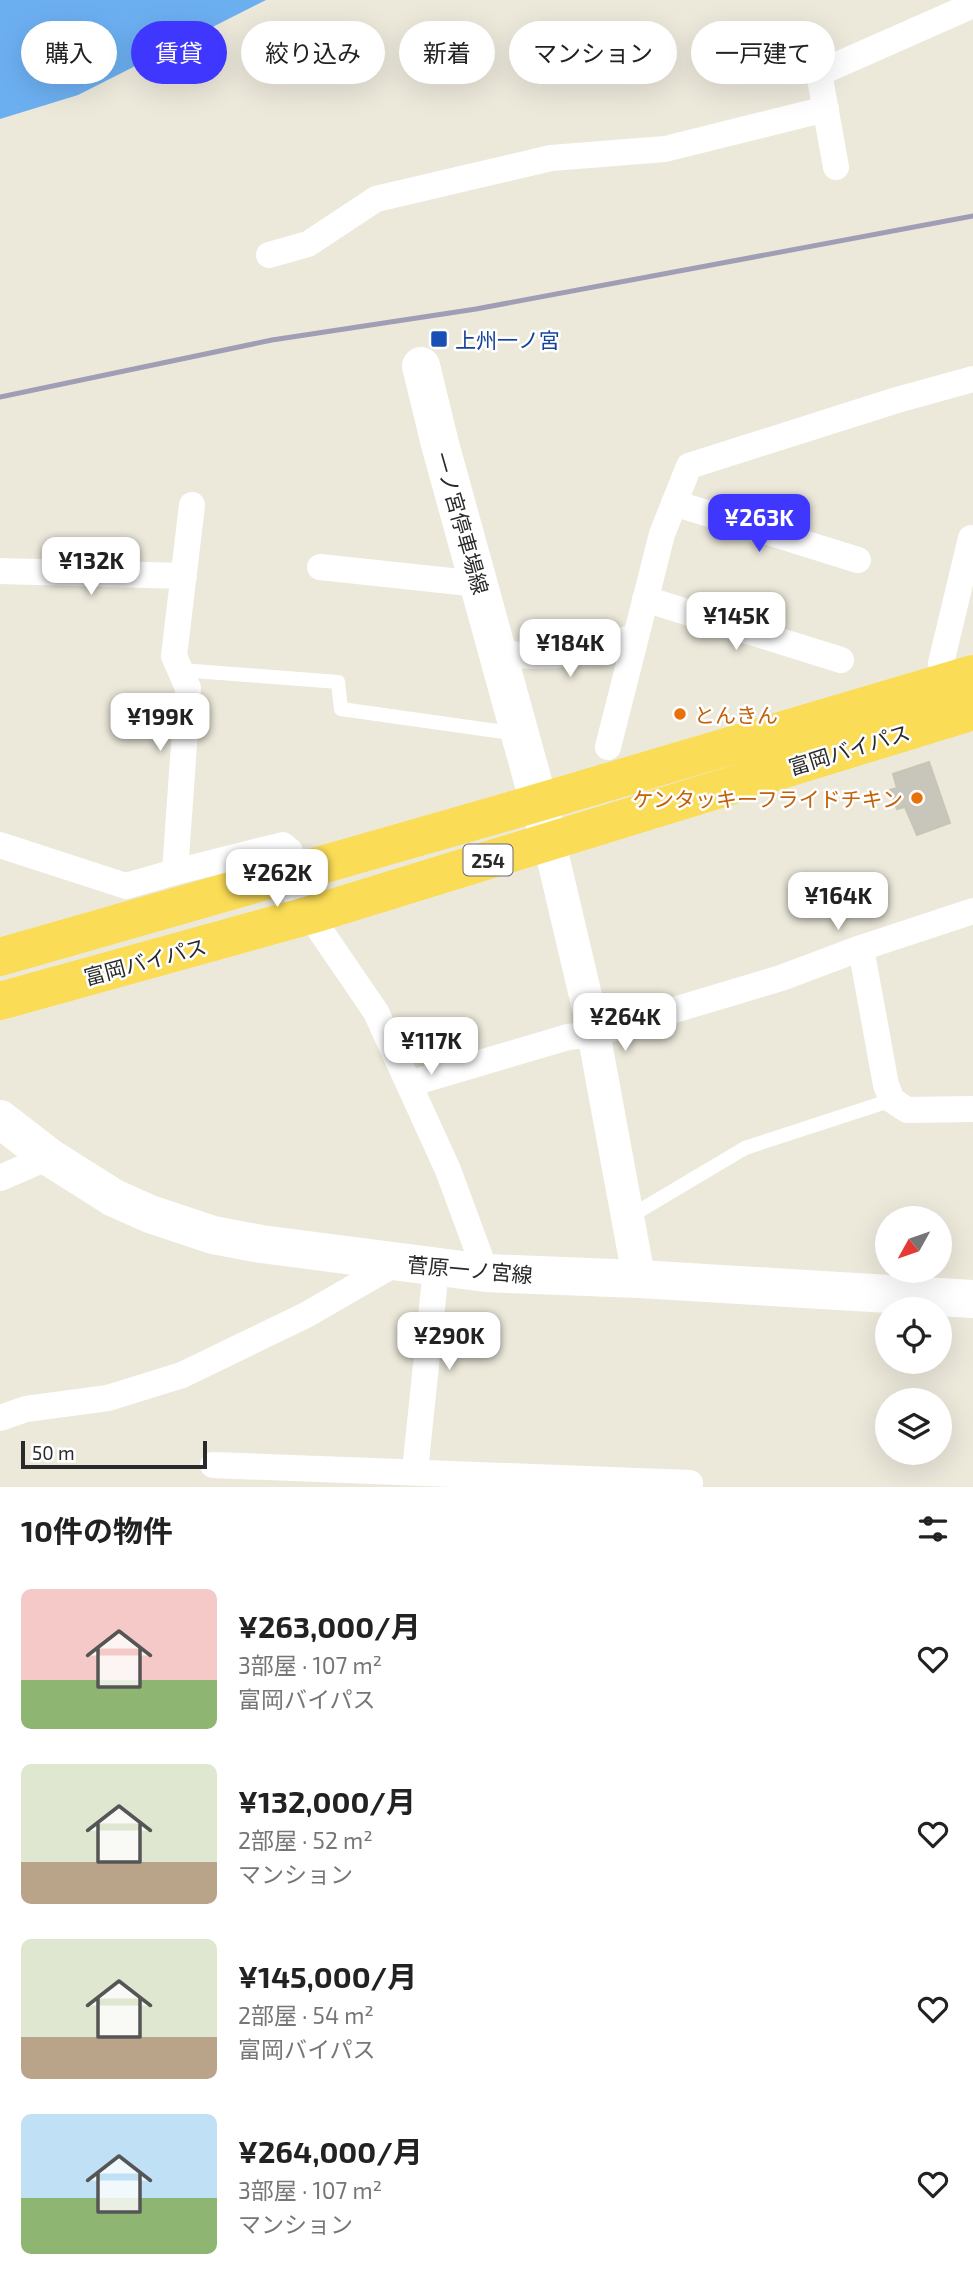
<!DOCTYPE html>
<html lang="ja">
<head>
<meta charset="utf-8">
<style>
	:root { --surface:#fff; --page:#f2f2f2; --text:#222; --muted:#767676; --accent:#3f37fe }
	body { margin:0; font-family:"Exo 2","Noto Sans JP",sans-serif; background:var(--page); color:var(--text); height:100vh; display:flex; flex-direction:column; font-size:26px; white-space:nowrap }
	* { box-sizing:border-box; margin:0 }
	p { font-size:23px; color:var(--muted) }
	.icon { flex:none; width:38px; height:38px; fill:none; stroke:currentColor; stroke-width:2; stroke-linecap:round; stroke-linejoin:round }
	.map { position:relative; height:1487px; overflow:hidden }
	.details { display:flex; flex-direction:column; background:var(--surface); flex:1 }
	.details>* { flex:none }
	.hud { position:absolute; left:21px; top:21px; width:931px; height:63px; display:flex; gap:14px }
	.needle { width:46px; rotate:230deg }
	.tools { position:absolute; left:875px; top:1206px; display:grid; gap:14px }
	.tools a { display:grid; place-items:center; width:77px; height:77px; border-radius:50%; background:var(--surface); box-shadow:0 7px 28px #0002; font-size:35px }
	.scale { position:absolute; left:21px; bottom:18px; width:186px; box-sizing:border-box; padding-left:7px; border:4px solid #2a2a2a; border-top:0; font-size:19px; line-height:24px; white-space:nowrap; color:#2a2a2a; -webkit-text-stroke:5px #fff; paint-order:stroke }
	.price { position:absolute; translate:-50% -60px; padding:0 16px; border-radius:14px; background:#fff; color:#222; font-size:23px; line-height:46px; filter:drop-shadow(0 2px 4px #0008) }
	.price::after { content:''; position:absolute; left:50%; top:42px; width:21px; height:16px; margin-left:-10px; background:inherit; clip-path:polygon(0 0,100% 0,50% 100%) }
	.price.on { background:var(--accent); color:#fff }
	ul { padding:0; list-style:none }
	li { display:flex; align-items:center; gap:21px; height:175px; padding:0 21px }
	li span { display:grid; place-items:center; flex:none; width:196px; height:140px; border-radius:10px; color:#555 }
	li>.icon { margin-inline-start:auto }
	span .icon { width:84px; height:84px; fill:#fffc; stroke-width:1 }
	li b { font-size:30px }
	h2 { display:flex; justify-content:space-between; align-items:center; height:84px; padding:0 21px; font-size:30px }
	.chip { padding:0 24px; border-radius:32px; background:var(--surface); box-shadow:0 7px 28px #0002; font-size:24px; line-height:63px }
	.chip.on { background:var(--accent); color:#fff }
	.map>svg:first-child { display:block }
</style>
</head>
<body>
<div class="map">
<svg width="973" height="1487" viewBox="0 0 973 1487">
	<rect width="100%" height="100%" fill="#ece9db"/>
	<path fill="#6caff1" d="M0 0H266L78 95 0 119Z"/>
	<path fill="#c8c5bb" stroke="#c8c5b5" stroke-width="2" d="M929 762 950 823 917 835 905 807 897 809 890 790 897 788 893 774Z"/>
	<g fill="none" stroke-linecap="round" stroke-linejoin="round">
		<path stroke="#fff" stroke-width="14" d="M181 670 338 682 341 709 518 734
			M629 1217 745 1148 892 1100"/>
		<path stroke="#fff" stroke-width="26" d="M836 167 819 73 973 5
			M269 255 308 244 376 199 551 158 665 149 826 109
			M674 503 858 560
			M320 567 479 584
			M0 571 184 576
			M645 599 841 660
			M498 653C555 660 580 654 634 637
			M941 663 971 538 973 539
			M608 747 662 534 689 466 897 400 973 379
			M0 845 126 886 175 872 188 688 174 656 192 505
			M175 872 283 845 290 851 295 873
			M283 876 376 1012 448 1170 486 1273
			M861 948 973 911
			M409 1084 568 1037 594 1034 781 978 861 948 886 1085 892 1100 907 1110 973 1109
			M0 1178 49 1157
			M0 1418 26 1409 108 1398 182 1375 306 1315 398 1262
			M213 1465 690 1483
			M415 1471 436 1269"/>
		<path stroke="#fff" stroke-width="33" d="M549 841 591 1019 639 1279"/>
		<path stroke="#fff" stroke-width="38" d="M421 366 440 444 548 836
			M0 1119 49 1157 114 1198 150 1214 213 1235 261 1244 486 1273 639 1279 973 1299"/>
		<path stroke="#fadc56" stroke-width="38" d="M0 957 503 813 973 674
			M0 1001 310 915 973 711"/>
		<path stroke="#a09eb5" stroke-width="5" d="M0 397 272 340 476 309 973 216"/>
	</g>
	<rect fill="#1a4fb4" stroke="#fff" stroke-width="2.5" x="430" y="330" width="18" height="18" rx="3.5"/>
	<g fill="#e8710a" stroke="#fff" stroke-width="2.5">
		<circle cx="680" cy="714" r="7"/>
		<circle cx="917" cy="798" r="7"/>
	</g>
	<g text-anchor="middle" dominant-baseline="central" stroke-width="5" stroke-linejoin="round" paint-order="stroke">
		<rect fill="#fff" stroke="#6a6a6a" stroke-width="2" x="463.5" y="844.5" width="49" height="31" rx="5"/>
		<g font-size="19" font-weight="bold" fill="#2a2a2a">
			<text x="488" y="860">254</text>
		</g>
		<g font-size="21" fill="#164399" stroke="#fff" text-anchor="start">
			<text x="455" y="339">上州一ノ宮</text>
		</g>
		<g font-size="21" fill="#2a2a2a" stroke="#fff">
			<text transform="translate(462 523) rotate(74)">一ノ宮停車場線</text>
			<text transform="translate(849 749) rotate(-17)">富岡バイパス</text>
			<text transform="translate(145 961) rotate(-15)">富岡バイパス</text>
			<text transform="translate(470 1269) rotate(5)">菅原一ノ宮線</text>
		</g>
		<g font-size="21" fill="#c56008" stroke="#fff" text-anchor="start">
			<text x="694" y="714">とんきん</text>
			<text x="903" y="798" text-anchor="end">ケンタッキーフライドチキン</text>
		</g>
	</g>
</svg>
<div class="tools">
<a><svg class="needle" viewBox="-14 -14 28 28"><path d="M0-13l5 13h-10z" fill="#e53935"/><path d="M0 13l5-13h-10z" fill="#767676"/></svg></a>
<a><svg class="icon" aria-label="locate" viewBox="0 0 24 24"><circle cx="12" cy="12" r="6"/><path d="M12 2v4M12 18v4M2 12h4M18 12h4"/></svg></a>
<a><svg class="icon" aria-label="layers" viewBox="0 0 24 24"><path d="M12 4l9 5-9 5-9-5zM3 14l9 5 9-5"/></svg></a>
</div>
<div class="scale">50 m</div>
<b class="price on" style="left:759px;top:554px">¥263K</b>
<b class="price" style="left:91px;top:597px">¥132K</b>
<b class="price" style="left:736px;top:652px">¥145K</b>
<b class="price" style="left:570px;top:679px">¥184K</b>
<b class="price" style="left:160px;top:753px">¥199K</b>
<b class="price" style="left:277px;top:909px">¥262K</b>
<b class="price" style="left:838px;top:932px">¥164K</b>
<b class="price" style="left:625px;top:1053px">¥264K</b>
<b class="price" style="left:431px;top:1077px">¥117K</b>
<b class="price" style="left:449px;top:1372px">¥290K</b>
<div class="hud">
<a class="chip">購入</a>
<a class="chip on">賃貸</a>
<a class="chip">絞り込み</a>
<a class="chip">新着</a>
<a class="chip">マンション</a>
<a class="chip">一戸建て</a>
</div>
</div>
<section class="details">
<h2>10件の物件<svg class="icon" aria-label="filters" viewBox="0 0 24 24"><path d="M4 7h16M4 17h16"/><circle cx="9" cy="7" r="2"/><circle cx="15" cy="17" r="2"/></svg></h2>
<ul>
<li><span style="background:linear-gradient(#f6c9c9 65%,#8fb573 0)"><svg class="icon" aria-label="home" viewBox="0 0 24 24"><path d="M3 11l9-7 9 7M6 9v11h12V9"/></svg></span><div><b>¥263,000/月</b><p>3部屋 · 107 m²</p><p>富岡バイパス</p></div><svg class="icon" aria-label="heart" viewBox="0 0 24 24"><path d="M12 20l-8-8c-3-5 5-10 8-4 3-6 11-1 8 4z"/></svg></li>
<li><span style="background:linear-gradient(#dfe7d0 70%,#b9a48a 0)"><svg class="icon" aria-label="home" viewBox="0 0 24 24"><path d="M3 11l9-7 9 7M6 9v11h12V9"/></svg></span><div><b>¥132,000/月</b><p>2部屋 · 52 m²</p><p>マンション</p></div><svg class="icon" aria-label="heart" viewBox="0 0 24 24"><path d="M12 20l-8-8c-3-5 5-10 8-4 3-6 11-1 8 4z"/></svg></li>
<li><span style="background:linear-gradient(#dfe7d0 70%,#b9a48a 0)"><svg class="icon" aria-label="home" viewBox="0 0 24 24"><path d="M3 11l9-7 9 7M6 9v11h12V9"/></svg></span><div><b>¥145,000/月</b><p>2部屋 · 54 m²</p><p>富岡バイパス</p></div><svg class="icon" aria-label="heart" viewBox="0 0 24 24"><path d="M12 20l-8-8c-3-5 5-10 8-4 3-6 11-1 8 4z"/></svg></li>
<li><span style="background:linear-gradient(#bfe0f5 60%,#8fb573 0)"><svg class="icon" aria-label="home" viewBox="0 0 24 24"><path d="M3 11l9-7 9 7M6 9v11h12V9"/></svg></span><div><b>¥264,000/月</b><p>3部屋 · 107 m²</p><p>マンション</p></div><svg class="icon" aria-label="heart" viewBox="0 0 24 24"><path d="M12 20l-8-8c-3-5 5-10 8-4 3-6 11-1 8 4z"/></svg></li>
</ul>
</section>
</body>
</html>
